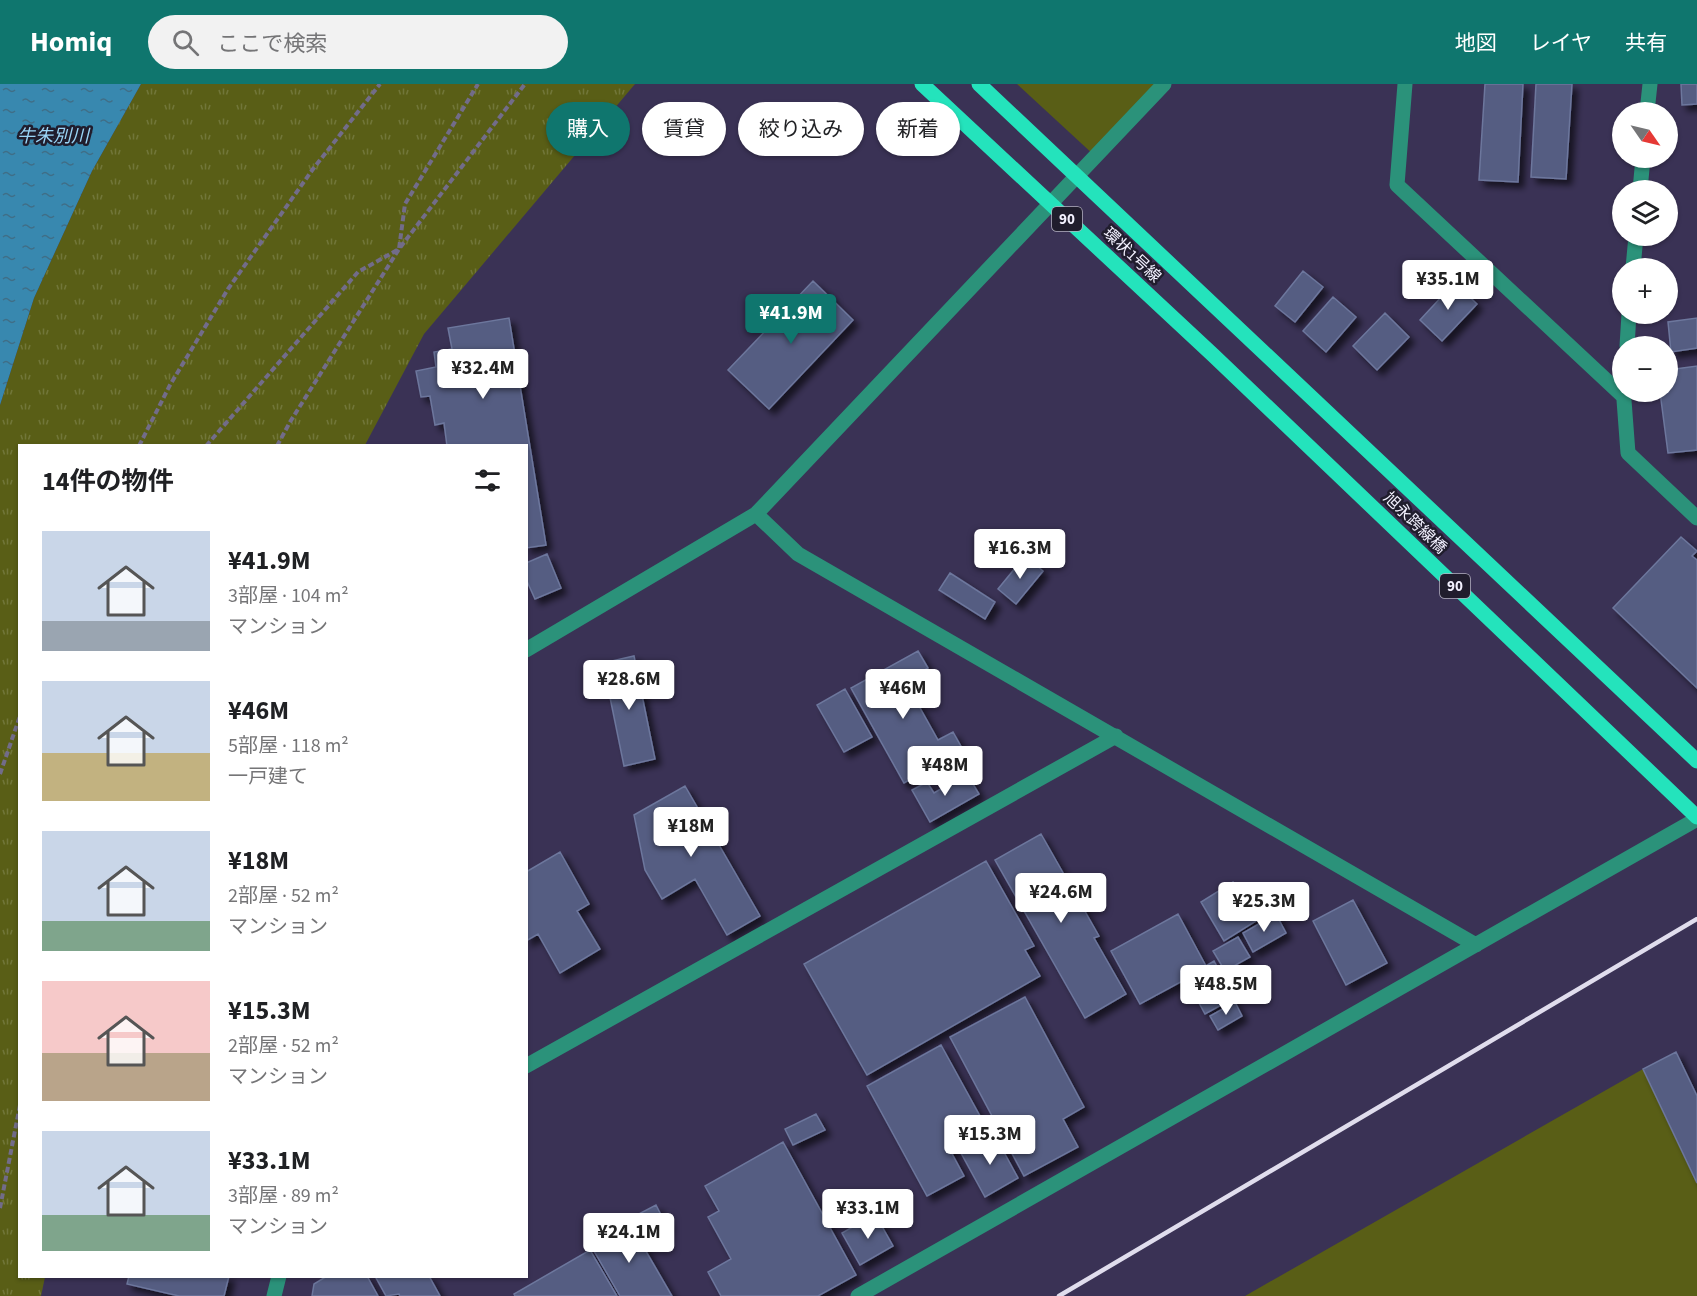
<!DOCTYPE html>
<html lang="ja">
<head>
<meta charset="utf-8">
<style>
	:root { --surface:#fff; --page:#f2f2f2; --text:#202124; --muted:#757577; --accent:#0f766e }
	body { margin:0; font-family:"Source Sans 3","Noto Sans JP",sans-serif; background:var(--page); color:var(--text); height:100vh; display:flex; flex-direction:column; font-size:22px; white-space:nowrap }
	* { box-sizing:border-box; margin:0 }
	p { font-size:20px; color:var(--muted) }
	.icon { flex:none; width:33px; height:33px; fill:none; stroke:currentColor; stroke-width:2; stroke-linecap:round; stroke-linejoin:round }
	.map { position:relative; flex:1; overflow:hidden }
	.details { position:absolute; left:18px; top:360px; width:510px; height:834px; display:flex; flex-direction:column; background:var(--surface); border-radius:0px; box-shadow:0 2px 4px #0004 }
	.details>* { flex:none }
	.hud { position:absolute; left:546px; top:18px; width:570px; height:54px; display:flex; gap:12px }
	.needle { width:39px; rotate:124deg }
	.controls { position:absolute; left:1612px; top:18px; display:grid; gap:12px }
	.controls a { display:grid; place-items:center; width:66px; height:66px; border-radius:50%; background:var(--surface); box-shadow:0 2px 4px #0004; font-size:30px }
	.price { position:absolute; translate:-50% -51px; padding:0 14px; border-radius:6px; background:#fff; color:#222; font-size:20px; line-height:39px; filter:drop-shadow(0 2px 3px #0008) }
	.price::after { content:''; position:absolute; left:50%; top:36px; width:18px; height:14px; margin-left:-9px; background:inherit; clip-path:polygon(0 0,100% 0,50% 100%) }
	.price.current { background:var(--accent); color:#fff }
	ul { padding:0; list-style:none }
	li { display:flex; align-items:center; gap:18px; height:150px; padding:0 24px }
	li span { display:grid; place-items:center; flex:none; width:168px; height:120px; border-radius:0px; color:#555 }
	li>.icon { margin-inline-start:auto }
	span .icon { width:72px; height:72px; fill:#fffc; stroke-width:1 }
	li b { font-size:26px }
	h2 { display:flex; justify-content:space-between; align-items:center; height:72px; padding:0 24px; font-size:26px }
	.tag { padding:0 21px; border-radius:27px; background:var(--surface); box-shadow:0 2px 4px #0004; font-size:21px; line-height:54px }
	.tag.current { background:var(--accent); color:#fff }
	header { display:flex; align-items:center; gap:36px; box-sizing:border-box; height:84px; padding:0 30px; background:var(--accent); color:#fff }
	header strong { font-size:28px }
	nav { display:flex; gap:33px; margin-inline-start:auto; font-size:21px }
	.search { width:420px; height:54px; background:var(--page); display:flex; align-items:center; gap:15px; box-sizing:border-box; padding:0 21px; border-radius:33px; color:var(--muted); font-size:22px }
	.map>svg:first-child { display:block }
</style>
</head>
<body>
<header>
<strong>Homiq</strong>
<div class="search"><svg class="icon" aria-label="search" viewBox="0 0 24 24"><circle cx="10" cy="10" r="6"/><path d="M15 15l6 6"/></svg>ここで検索</div>
<nav><a>地図</a><a>レイヤ</a><a>共有</a></nav>
</header>
<div class="map">
<svg width="1697" height="1212" viewBox="0 0 1697 1212">
	<defs>
		<pattern id="grass-tufts" width="24" height="20" patternUnits="userSpaceOnUse" patternTransform="scale(1.5)"><rect width="24" height="20" fill="#595e16"/><path d="M3 7l-1-3M5 7V3M7 7l1-3M15 17l-1-3M17 17v-4M19 17l1-3" fill="none" stroke="#717639"/></pattern>
		<pattern id="water-ripples" width="26" height="14" patternUnits="userSpaceOnUse" patternTransform="scale(1.5)"><rect width="26" height="14" fill="#3888af"/><path d="M2 4q2-2 4 0t4 0M15 11q2-2 4 0t4 0" fill="none" stroke="#3f6e87"/></pattern>
		<filter id="shadow"><feDropShadow dx="5.5" dy="5.5" stdDeviation="3" flood-color="#0009"/></filter>
	</defs>
	<rect width="100%" height="100%" fill="#3a3255"/>
	<path fill="url(#grass-tufts)" d="M141 0H635L424 250 365 361 20 362V1192L45 1193 41 1212H0V321L34 214 92 87Z"/>
	<path fill="#595e16" d="M1017 0H1164L1095 72Z
		M1643 985 1697 1099V1212H1245Z"/>
	<path fill="url(#water-ripples)" d="M0 0H141L92 87 34 214 0 321Z"/>
	<path fill="#545d82" stroke="#6d779d" stroke-width="1.5" filter="url(#shadow)" d="M1485 0H1523L1518 98 1479 96Z
		M1536 0H1572L1566 95 1531 93Z
		M1681 0H1697V20L1682 21Z
		M1303 187 1323 203 1295 238 1275 222Z
		M1451 195 1477 220 1442 257 1420 236 1445 209 1442 205Z
		M813 197 853 236 769 325 728 286Z
		M1333 213 1356 233 1326 268 1303 247Z
		M1385 229 1409 253 1377 286 1353 262Z
		M509 234 546 461 526 464V362H447L444 339 435 341 430 312 421 313 416 287 436 283 434 268 452 265 448 244Z
		M1697 234V264L1671 268 1668 238Z
		M1697 282V366L1668 369 1660 308H1668V286Z
		M1681 453 1697 467 1692 472 1697 476V604L1613 524Z
		M547 470 561 504 535 515 526 495V479Z
		M1025 472 1043 487 1016 520 998 505Z
		M950 489 995 518 985 535 939 506Z
		M918 567 928 584 905 597 938 656 953 648 963 666 904 699 851 604Z
		M634 572 655 675 624 682 603 579Z
		M845 605 872 653 844 668 817 621Z
		M967 690 979 710 930 738 912 706 927 698 934 709Z
		M685 702 760 832 727 851 695 795 662 815 645 786 634 731Z
		M1041 750 1099 852 1094 854 1126 910 1085 934 995 776Z
		M560 768 589 820 577 827 600 865 560 889 538 850 526 857V788Z
		M986 777 1034 862 1025 866 1040 892 867 991 804 880Z
		M1233 798 1256 837 1224 857 1201 818Z
		M1353 816 1387 879 1346 901 1313 837Z
		M1178 830 1206 882 1214 877 1234 914 1205 930 1186 895 1140 920 1111 867Z
		M1276 830 1286 849 1253 868 1243 849Z
		M1238 853 1250 873 1225 887 1213 867Z
		M1025 913 1084 1023 1063 1035 1078 1063 1024 1092 950 953Z
		M1235 918 1242 932 1218 946 1210 932Z
		M941 961 986 1043 949 1064 964 1092 927 1112 867 1002Z
		M1676 968 1697 1012V1099L1643 985Z
		M816 1030 825 1046 793 1061 785 1045Z
		M994 1050 1018 1094 985 1113 961 1069Z
		M783 1058 856 1191 818 1212H721L708 1188 731 1175 708 1133 719 1127 705 1102Z
		M656 1121 667 1143 643 1156 631 1134Z
		M875 1130 893 1162 860 1181 842 1149Z
		M629 1138 672 1212H620L590 1160Z
		M590 1166 617 1212H515L514 1210Z
		M129 1192H229L224 1212H179L127 1200Z
		M327 1192H367L378 1212H312L314 1200Z
		M375 1192H429L440 1212H400L399 1210 386 1212Z"/>
	<g fill="none" stroke-linecap="round" stroke-linejoin="round">
		<path stroke="#726c89" stroke-width="4" stroke-dasharray="6 3" stroke-linecap="butt" d="M139 362 170 301 228 205 313 85 380 0
			M206 362 358 188 399 165 405 120 478 0
			M277 362 290 338 399 165 525 0
			M0 690 20 632
			M0 1124 20 1021"/>
		<path stroke="#2b927a" stroke-width="15" d="M1405 0 1397 101 1622 311
			M1647 28 1650 0
			M1640 106 1643 74
			M1633 184 1636 152
			M1627 262 1629 230
			M1623 303 1628 369 1697 434
			M756 430 798 470 1476 861
			M526 566 756 430 1164 0
			M526 982 1116 652
			M274 1212 279 1192
			M858 1212 1697 735"/>
		<path stroke="#24e3bc" stroke-width="15" d="M922 0 1213 271 1697 733
			M979 0 1697 677"/>
		<path stroke="#e0dded" stroke-width="4.5" d="M1059 1212 1697 835"/>
	</g>
	<g text-anchor="middle" dominant-baseline="central" stroke-width="5" stroke-linejoin="round" paint-order="stroke">
		<g fill="#201d2d" stroke="#b4b1c0" stroke-width="1.5">
			<rect x="1052" y="123" width="30" height="24" rx="4.5"/>
			<rect x="1440" y="490" width="30" height="24" rx="4.5"/>
		</g>
		<g font-size="15" font-weight="bold" fill="#f3f1ff">
			<text x="1067" y="135">90</text>
			<text x="1455" y="502">90</text>
		</g>
		<g font-size="16" fill="#f3f1ff" stroke="#201d2d">
			<text transform="translate(1132 171) rotate(43)">環状1号線</text>
			<text transform="translate(1415 439) rotate(44)">旭永跨線橋</text>
		</g>
		<g font-size="18" font-style="italic" fill="#9ad5f7" stroke="#201d2d">
			<text x="53" y="52">牛朱別川</text>
		</g>
	</g>
</svg>
<div class="controls">
<a><svg class="needle" viewBox="-14 -14 28 28"><path d="M0-13l5 13h-10z" fill="#e53935"/><path d="M0 13l5-13h-10z" fill="#757577"/></svg></a>
<a><svg class="icon" aria-label="layers" viewBox="0 0 24 24"><path d="M12 4l9 5-9 5-9-5zM3 14l9 5 9-5"/></svg></a>
<a>+</a>
<a>−</a>
</div>
<b class="price" style="left:1448px;top:227px">¥35.1M</b>
<b class="price current" style="left:791px;top:261px">¥41.9M</b>
<b class="price" style="left:483px;top:316px">¥32.4M</b>
<b class="price" style="left:1020px;top:496px">¥16.3M</b>
<b class="price" style="left:629px;top:627px">¥28.6M</b>
<b class="price" style="left:903px;top:636px">¥46M</b>
<b class="price" style="left:945px;top:713px">¥48M</b>
<b class="price" style="left:691px;top:774px">¥18M</b>
<b class="price" style="left:1061px;top:840px">¥24.6M</b>
<b class="price" style="left:1264px;top:849px">¥25.3M</b>
<b class="price" style="left:1226px;top:932px">¥48.5M</b>
<b class="price" style="left:990px;top:1082px">¥15.3M</b>
<b class="price" style="left:868px;top:1156px">¥33.1M</b>
<b class="price" style="left:629px;top:1180px">¥24.1M</b>
<div class="hud">
<a class="tag current">購入</a>
<a class="tag">賃貸</a>
<a class="tag">絞り込み</a>
<a class="tag">新着</a>
</div>
<section class="details">
<h2>14件の物件<svg class="icon" aria-label="filters" viewBox="0 0 24 24"><path d="M4 7h16M4 17h16"/><circle cx="9" cy="7" r="2"/><circle cx="15" cy="17" r="2"/></svg></h2>
<ul>
<li><span style="background:linear-gradient(#c9d6e8 75%,#9aa5b1 0)"><svg class="icon" aria-label="home" viewBox="0 0 24 24"><path d="M3 11l9-7 9 7M6 9v11h12V9"/></svg></span><div><b>¥41.9M</b><p>3部屋 · 104 m²</p><p>マンション</p></div></li>
<li><span style="background:linear-gradient(#c9d6e8 60%,#c2b280 0)"><svg class="icon" aria-label="home" viewBox="0 0 24 24"><path d="M3 11l9-7 9 7M6 9v11h12V9"/></svg></span><div><b>¥46M</b><p>5部屋 · 118 m²</p><p>一戸建て</p></div></li>
<li><span style="background:linear-gradient(#c9d6e8 75%,#7fa58c 0)"><svg class="icon" aria-label="home" viewBox="0 0 24 24"><path d="M3 11l9-7 9 7M6 9v11h12V9"/></svg></span><div><b>¥18M</b><p>2部屋 · 52 m²</p><p>マンション</p></div></li>
<li><span style="background:linear-gradient(#f6c9c9 60%,#b9a48a 0)"><svg class="icon" aria-label="home" viewBox="0 0 24 24"><path d="M3 11l9-7 9 7M6 9v11h12V9"/></svg></span><div><b>¥15.3M</b><p>2部屋 · 52 m²</p><p>マンション</p></div></li>
<li><span style="background:linear-gradient(#c9d6e8 70%,#7fa58c 0)"><svg class="icon" aria-label="home" viewBox="0 0 24 24"><path d="M3 11l9-7 9 7M6 9v11h12V9"/></svg></span><div><b>¥33.1M</b><p>3部屋 · 89 m²</p><p>マンション</p></div></li>
</ul>
</section>
</div>
</body>
</html>
